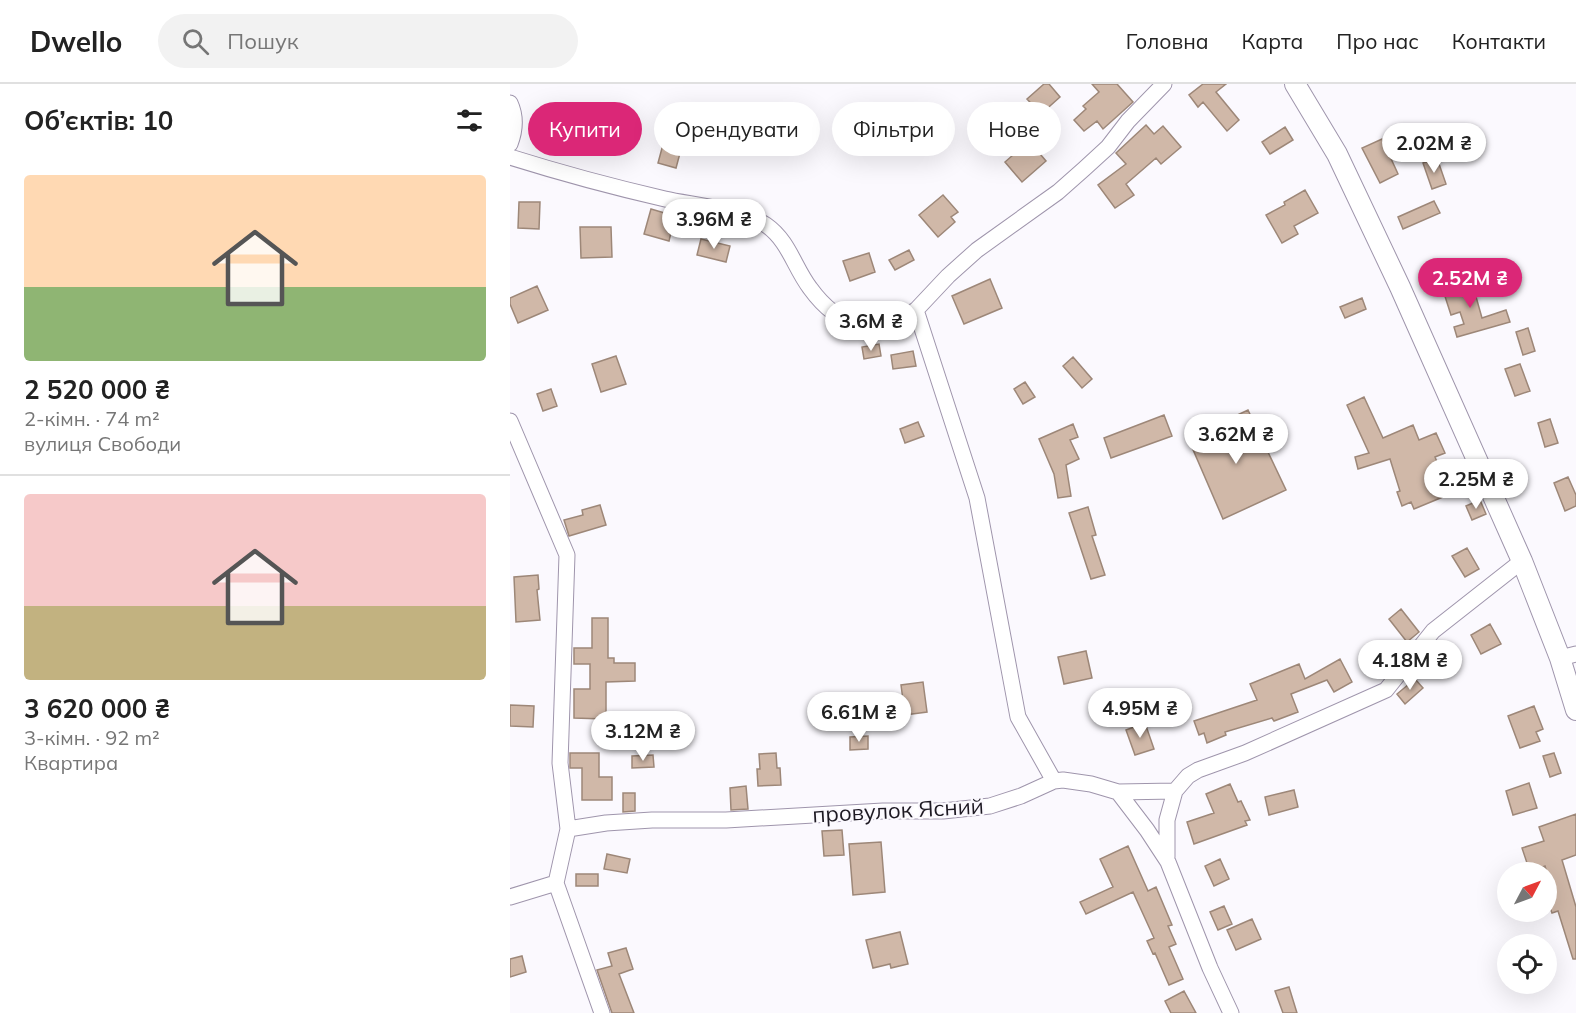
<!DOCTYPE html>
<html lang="uk">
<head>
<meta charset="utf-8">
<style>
	:root { --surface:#fff; --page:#f2f2f2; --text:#222; --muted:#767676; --line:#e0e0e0; --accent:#db2777 }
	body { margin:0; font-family:Mulish,sans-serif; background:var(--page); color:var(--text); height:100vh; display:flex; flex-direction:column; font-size:22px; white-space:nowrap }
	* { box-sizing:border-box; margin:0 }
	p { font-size:20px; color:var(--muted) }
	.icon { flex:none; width:33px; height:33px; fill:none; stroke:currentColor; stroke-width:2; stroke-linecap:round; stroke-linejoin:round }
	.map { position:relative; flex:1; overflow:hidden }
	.drawer { display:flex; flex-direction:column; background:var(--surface); width:510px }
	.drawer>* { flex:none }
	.top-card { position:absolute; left:18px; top:18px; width:570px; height:54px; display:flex; gap:12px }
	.needle { width:39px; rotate:49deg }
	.buttons { position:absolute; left:987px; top:778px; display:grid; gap:12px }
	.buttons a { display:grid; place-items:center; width:60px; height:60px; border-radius:50%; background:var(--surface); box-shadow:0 6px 24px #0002; font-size:30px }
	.price { position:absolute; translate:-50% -51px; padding:0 14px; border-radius:21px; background:#fff; color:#222; font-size:20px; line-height:39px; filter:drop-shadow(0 2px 3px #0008) }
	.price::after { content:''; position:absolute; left:50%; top:36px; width:18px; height:14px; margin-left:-9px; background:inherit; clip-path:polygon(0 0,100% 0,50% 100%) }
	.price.selected { background:var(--accent); color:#fff }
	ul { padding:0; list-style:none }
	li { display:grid; align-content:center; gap:12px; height:318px; padding:0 24px }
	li+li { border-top:2px solid var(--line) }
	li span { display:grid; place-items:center; height:186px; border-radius:6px; color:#555 }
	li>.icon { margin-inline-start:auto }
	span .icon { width:108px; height:108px; fill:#fffc; stroke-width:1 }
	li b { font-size:26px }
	h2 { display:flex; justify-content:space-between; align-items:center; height:72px; padding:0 24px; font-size:26px }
	.pill { padding:0 21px; border-radius:27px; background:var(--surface); box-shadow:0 6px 24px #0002; font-size:21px; line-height:54px }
	.pill.selected { background:var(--accent); color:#fff }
	header { display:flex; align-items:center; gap:36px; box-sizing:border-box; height:84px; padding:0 30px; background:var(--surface); border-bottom:2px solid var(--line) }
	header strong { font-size:28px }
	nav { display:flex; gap:33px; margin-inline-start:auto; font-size:21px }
	.search { width:420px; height:54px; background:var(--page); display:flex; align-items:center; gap:15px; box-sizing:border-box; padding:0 21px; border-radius:33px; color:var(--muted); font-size:22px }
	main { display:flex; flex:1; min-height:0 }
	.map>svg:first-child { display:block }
</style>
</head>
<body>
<header>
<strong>Dwello</strong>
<div class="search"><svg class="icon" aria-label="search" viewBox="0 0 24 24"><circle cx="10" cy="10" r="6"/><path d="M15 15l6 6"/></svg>Пошук</div>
<nav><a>Головна</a><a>Карта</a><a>Про нас</a><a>Контакти</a></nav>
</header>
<main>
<section class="drawer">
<h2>Об’єктів: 10<svg class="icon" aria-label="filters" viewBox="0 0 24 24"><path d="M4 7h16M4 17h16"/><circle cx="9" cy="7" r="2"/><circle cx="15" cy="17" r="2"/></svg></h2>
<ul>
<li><span style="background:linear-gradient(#ffd9b3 60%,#8fb573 0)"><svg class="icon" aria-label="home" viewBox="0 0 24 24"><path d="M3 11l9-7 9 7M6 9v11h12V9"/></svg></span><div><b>2 520 000 ₴</b><p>2-кімн. · 74 m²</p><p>вулиця Свободи</p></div></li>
<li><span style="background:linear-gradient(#f6c9c9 60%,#c2b280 0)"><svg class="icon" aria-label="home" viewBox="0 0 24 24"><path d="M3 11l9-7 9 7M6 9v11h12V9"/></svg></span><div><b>3 620 000 ₴</b><p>3-кімн. · 92 m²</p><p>Квартира</p></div></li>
</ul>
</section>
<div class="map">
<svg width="1066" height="929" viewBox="0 0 1066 929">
	<rect width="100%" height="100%" fill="#fbf9fe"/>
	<path fill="#d0b8a8" stroke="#9d8778" stroke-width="1.5" d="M534 0H539L550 13 531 30 517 15Z
		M582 0H607L623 18 593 45 587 37 574 47 564 36 576 25 573 22 589 8Z
		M693 0H716L706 8 729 36 717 47 693 18 688 23 679 11Z
		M207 35 231 42 226 57 203 50Z
		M636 41 644 50 653 42 671 63 651 80 646 74 616 100 624 111 605 124 588 101 616 80 606 69Z
		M775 43 783 56 760 70 752 58Z
		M155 53 173 58 166 84 148 79Z
		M872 55 888 90 870 99 852 64Z
		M519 57 536 77 512 98 495 78Z
		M927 74 936 100 922 105 913 79Z
		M795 106 808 129 784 142 788 150 772 159 756 131 775 121 774 118Z
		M433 111 448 128 441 133 445 138 428 153 409 131Z
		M924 117 930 129 893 145 888 133Z
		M9 118H30L29 145 8 144Z
		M141 125 165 132 159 157 134 150Z
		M70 143H101L102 173 71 174Z
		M191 155 220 162 216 178 187 171Z
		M399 166 404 176 385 186 379 176Z
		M359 169 365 188 340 197 333 177Z
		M929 181 936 198 921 204 914 187Z
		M480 195 492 224 454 240 442 212Z
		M961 195 972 234 996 226 1000 238 947 253 944 243 954 240 950 228 941 231 932 203Z
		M27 202 38 226 8 239 0 220V214Z
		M852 214 856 225 835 234 830 223Z
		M1018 244 1025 267 1013 271 1006 248Z
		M369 260 371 272 354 275 352 263Z
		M403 267 406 282 383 285 381 271Z
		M106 272 116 300 91 308 82 280Z
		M563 273 582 295 572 304 553 282Z
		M1010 280 1020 307 1005 312 995 285Z
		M515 298 525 313 513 320 504 305Z
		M41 305 47 322 33 327 27 310Z
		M854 313 873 354 903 341 909 356 926 349 935 369 925 373 940 410 904 425 901 418 892 422 887 408 890 407 880 375 848 385 845 373 859 369 837 321Z
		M738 326 776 406 713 435 678 354Z
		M654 331 662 352 601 374 594 354Z
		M1040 335 1048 359 1035 363 1028 339Z
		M408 338 414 352 395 359 390 345Z
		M563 340 568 353 560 356 569 375 556 381 561 412 548 414 544 390 529 355Z
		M1058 393 1066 411V422L1055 427 1044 399Z
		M970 416 976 430 962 436 956 422Z
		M90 421 96 441 59 452 54 436 73 431 72 426Z
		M578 423 586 451 582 452 595 491 581 495 559 429Z
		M957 464 969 485 955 493 942 472Z
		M28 491 29 505 27 506 30 536 6 538 4 493Z
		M891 525 909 548 897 558 879 535Z
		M82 534H98V574H104V579H125V597L96 598V629L106 630V651H94V635L64 634V605H80V580H64V564H82Z
		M980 540 991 560 971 570 961 551Z
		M576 567 582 594 554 600 548 573Z
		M830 575 842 598 824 608 817 596 781 610 788 628 764 637 762 634 715 648 716 651 697 659 694 649 689 651 684 637 747 616 740 600 789 580 795 595Z
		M905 595 913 604 895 620 887 610Z
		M413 598 417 628 395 631 391 601Z
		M0 621 24 622 23 643 0 642Z
		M1024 622 1033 645 1026 648 1030 657 1010 664 998 632Z
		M635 639 644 665 625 671 616 646Z
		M358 652V665L340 666V653Z
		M60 669H89V693H102V716H72V684H60Z
		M266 669 267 684H270L271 701 248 702 247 685H250L249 670Z
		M1044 669 1051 689 1040 693 1033 672Z
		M143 671 144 683 122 684V672Z
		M1019 699 1027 724 1003 731 996 707Z
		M720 700 728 718 731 717 740 736 735 737 737 741 684 760 677 738 704 729 696 710Z
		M236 702 238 725 221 726 220 704Z
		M784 706 788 723 759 731 755 713Z
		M113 709H125V727L113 728Z
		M1066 730V771L1052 776 1066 823V875H1063L1048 827 1042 829 1037 815 1044 813 1035 782 1020 788 1012 764 1034 757 1029 743Z
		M332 746 334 771 314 772 312 747Z
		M371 758 375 808 343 811 339 760Z
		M618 762 638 807 646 803 662 841 658 842 666 860 659 863 673 895 659 901 645 869 643 870 637 857 644 854 623 808 576 830 570 818 603 803 590 775Z
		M97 770 120 775 117 789 94 785Z
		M710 775 719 795 704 802 695 782Z
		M66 790H88V802H66Z
		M714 822 722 840 708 846 700 828Z
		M742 835 751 855 726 866 717 846Z
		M390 848 398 880 381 884 380 880 363 884 356 856Z
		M116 864 123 885 109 890 124 929H102L87 886 102 882 98 869Z
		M12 872 16 888 0 893V875Z
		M779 903 787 929H773L765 907Z
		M674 907 686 929H661L655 917Z"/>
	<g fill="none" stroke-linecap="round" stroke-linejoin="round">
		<defs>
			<path id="minor" d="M0 19C6 32 5 47 0 60
				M0 73C51 89 103 103 155 115 182 121 234 126 256 141 279 157 284 183 300 204 329 244 364 253 406 226
				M0 337 57 471 50 679 58 745 46 799 92 929
				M1050 574 1066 570
				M544 697 508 633 467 414 406 226 438 192 467 166 548 108 574 85 598 63 618 37 654 0
				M608 708 665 707
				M58 745 96 739 142 736H216L373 727H433L480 722 511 712 544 697 553 696 581 700 608 708 637 746 658 778 700 884 721 929
				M657 773V736L665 707 678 692 688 686 735 669 876 606 923 547 1012 477
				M0 813 46 799"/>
			<path id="tertiary" d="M785 0 827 70 890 203 1012 477 1050 574 1066 626"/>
		</defs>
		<use href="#minor" stroke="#9f95ac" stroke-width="17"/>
		<use href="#tertiary" stroke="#9f95ac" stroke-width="22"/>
		<use href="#minor" stroke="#fff" stroke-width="15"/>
		<use href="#tertiary" stroke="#fff" stroke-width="20"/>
	</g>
	<g text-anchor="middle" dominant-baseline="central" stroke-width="4.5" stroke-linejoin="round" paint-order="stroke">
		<g font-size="22" fill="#1d1922" stroke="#fbf9fe">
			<text transform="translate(388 726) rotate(-3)">провулок Ясний</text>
		</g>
	</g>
</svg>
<div class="buttons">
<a><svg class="needle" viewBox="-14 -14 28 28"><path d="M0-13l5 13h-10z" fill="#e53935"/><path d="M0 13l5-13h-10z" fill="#767676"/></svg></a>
<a><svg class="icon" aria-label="locate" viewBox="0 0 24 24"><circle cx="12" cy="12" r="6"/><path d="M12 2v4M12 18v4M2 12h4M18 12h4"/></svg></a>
</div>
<b class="price" style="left:924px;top:90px">2.02M ₴</b>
<b class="price" style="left:204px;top:166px">3.96M ₴</b>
<b class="price selected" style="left:960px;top:225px">2.52M ₴</b>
<b class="price" style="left:361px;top:268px">3.6M ₴</b>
<b class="price" style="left:726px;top:381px">3.62M ₴</b>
<b class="price" style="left:966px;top:426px">2.25M ₴</b>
<b class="price" style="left:900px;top:607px">4.18M ₴</b>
<b class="price" style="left:630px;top:655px">4.95M ₴</b>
<b class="price" style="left:349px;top:659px">6.61M ₴</b>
<b class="price" style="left:133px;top:678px">3.12M ₴</b>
<div class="top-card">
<a class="pill selected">Купити</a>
<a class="pill">Орендувати</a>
<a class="pill">Фільтри</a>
<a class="pill">Нове</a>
</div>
</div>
</main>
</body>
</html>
